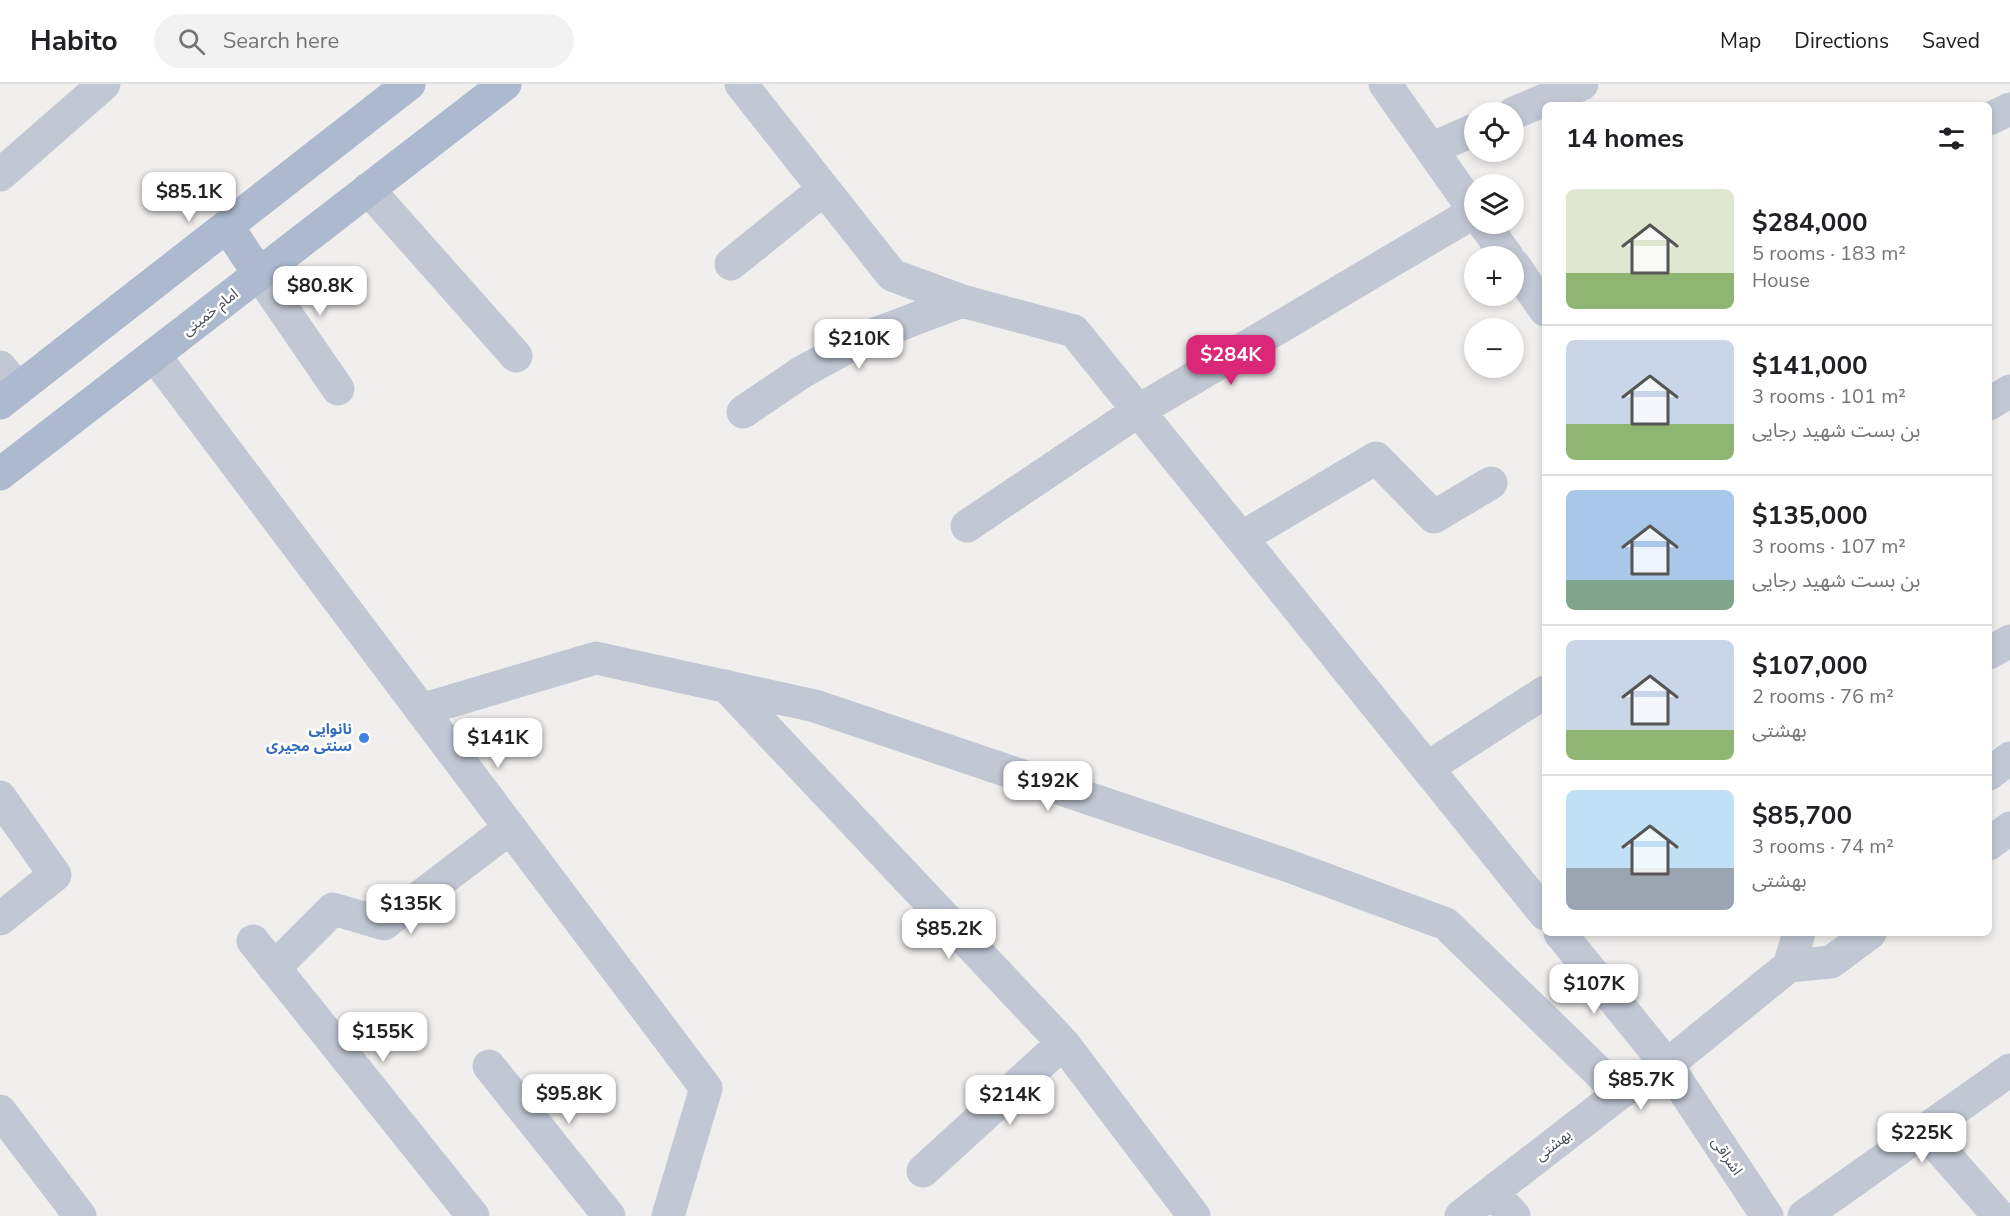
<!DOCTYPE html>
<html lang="en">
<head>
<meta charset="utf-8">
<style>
	:root { --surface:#fff; --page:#f2f2f2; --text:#202124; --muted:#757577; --line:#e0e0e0; --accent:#db2777 }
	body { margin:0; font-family:"Nunito Sans","Noto Sans Arabic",sans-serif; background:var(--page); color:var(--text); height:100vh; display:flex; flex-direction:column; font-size:22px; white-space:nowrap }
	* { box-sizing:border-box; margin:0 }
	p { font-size:20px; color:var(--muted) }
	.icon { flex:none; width:33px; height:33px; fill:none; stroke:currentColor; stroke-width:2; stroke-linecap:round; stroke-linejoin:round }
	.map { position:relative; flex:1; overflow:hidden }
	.sheet { position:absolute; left:1542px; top:18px; width:450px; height:834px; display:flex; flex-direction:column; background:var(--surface); border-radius:9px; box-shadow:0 3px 9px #0003 }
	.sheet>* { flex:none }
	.tools { position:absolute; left:1464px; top:18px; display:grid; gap:12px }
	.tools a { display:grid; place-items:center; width:60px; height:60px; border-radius:50%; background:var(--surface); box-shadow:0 3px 9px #0003; font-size:30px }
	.price { position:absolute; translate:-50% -51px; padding:0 14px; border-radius:12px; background:#fff; color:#222; font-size:20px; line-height:39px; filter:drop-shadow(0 2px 3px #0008) }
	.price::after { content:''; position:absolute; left:50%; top:36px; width:18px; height:14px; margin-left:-9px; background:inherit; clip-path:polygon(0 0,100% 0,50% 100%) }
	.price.on { background:var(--accent); color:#fff }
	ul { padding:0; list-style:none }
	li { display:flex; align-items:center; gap:18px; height:150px; padding:0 24px }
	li+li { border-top:2px solid var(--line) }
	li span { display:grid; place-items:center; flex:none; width:168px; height:120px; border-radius:9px; color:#555 }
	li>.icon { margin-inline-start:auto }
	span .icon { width:72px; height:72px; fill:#fffc; stroke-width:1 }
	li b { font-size:26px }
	h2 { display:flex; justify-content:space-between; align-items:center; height:72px; padding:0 24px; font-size:26px }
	header { display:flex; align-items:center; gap:36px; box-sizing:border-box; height:84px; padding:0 30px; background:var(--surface); border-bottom:2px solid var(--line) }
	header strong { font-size:28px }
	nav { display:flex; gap:33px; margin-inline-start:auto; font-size:21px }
	.search { width:420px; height:54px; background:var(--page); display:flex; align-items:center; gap:15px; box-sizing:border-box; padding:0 21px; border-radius:33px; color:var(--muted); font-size:22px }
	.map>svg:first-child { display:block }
</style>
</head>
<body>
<header>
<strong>Habito</strong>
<div class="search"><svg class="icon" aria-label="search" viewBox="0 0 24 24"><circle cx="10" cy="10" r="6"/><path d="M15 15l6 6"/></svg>Search here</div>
<nav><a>Map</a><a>Directions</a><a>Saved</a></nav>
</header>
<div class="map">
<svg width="2010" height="1132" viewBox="0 0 2010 1132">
	<rect width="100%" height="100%" fill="#f1efee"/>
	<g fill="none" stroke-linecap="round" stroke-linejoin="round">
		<path stroke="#c1c8d4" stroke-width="33" d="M741 0 892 191 962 217 1074 247 1545 830
			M1385 0 1474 126
			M1514 29 1582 0
			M1989 35 2010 25
			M1431 65 1474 46
			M0 91 104 0
			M368 105 516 272
			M1484 140 1507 172
			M731 180 824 105
			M1514 181 1545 226
			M259 190 338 305
			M154 271 706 1004 668 1132
			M0 283 18 305
			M1989 320 2010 307
			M743 328 802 288 862 255 962 217
			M967 442 1138 327 1474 128
			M1241 454 1376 374 1434 433 1491 399
			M1989 569 2010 557
			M726 602 1063 959 1194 1132
			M421 626 596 574 815 622 1289 782 1446 840 1620 1009
			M1427 684 1545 608
			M1989 690 2010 674
			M0 713 55 791 0 835
			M1989 760 2010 744
			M1560 849 1667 981 1767 1132
			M253 857 473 1132
			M1789 882 1831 878 1870 849
			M1789 882 1799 849
			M274 884 333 825 384 840 510 744
			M489 982 609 1132
			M0 1027 80 1132
			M1924 1047 1999 1132
			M923 1087 1063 959
			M1492 1108 1514 1132
			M1461 1132 1620 1009 1667 981 1789 882
			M1804 1132 2010 986"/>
		<path stroke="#adb9cf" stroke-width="33" d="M227 142 259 190
			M0 319 409 0
			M0 390 505 0"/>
	</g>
	<circle fill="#3f7fe0" stroke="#fff" stroke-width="2" cx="364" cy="654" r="6"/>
	<g text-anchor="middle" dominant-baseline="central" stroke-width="5" stroke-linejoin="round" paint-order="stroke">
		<g font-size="15" fill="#464e5d" stroke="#fff">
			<text transform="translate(210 228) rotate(-38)">امام خمینی</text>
			<text transform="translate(1553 1061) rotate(-38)">بهشتی</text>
			<text transform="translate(1727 1072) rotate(56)">اشراقی</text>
		</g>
		<g font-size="15" font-weight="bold" fill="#366cbe" stroke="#fff" text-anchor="end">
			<text x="352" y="645">نانوایی<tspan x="352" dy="17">سنتی مجیری</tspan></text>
		</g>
	</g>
</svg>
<div class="tools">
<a><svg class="icon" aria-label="locate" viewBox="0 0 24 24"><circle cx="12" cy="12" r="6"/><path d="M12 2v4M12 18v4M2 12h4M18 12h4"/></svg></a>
<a><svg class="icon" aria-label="layers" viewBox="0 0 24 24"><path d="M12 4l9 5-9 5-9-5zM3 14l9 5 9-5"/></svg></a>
<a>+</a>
<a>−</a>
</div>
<b class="price" style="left:189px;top:139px">$85.1K</b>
<b class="price" style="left:320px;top:233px">$80.8K</b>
<b class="price" style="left:859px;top:286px">$210K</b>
<b class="price on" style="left:1231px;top:302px">$284K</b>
<b class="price" style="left:498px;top:685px">$141K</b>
<b class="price" style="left:1048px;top:728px">$192K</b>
<b class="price" style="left:411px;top:851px">$135K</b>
<b class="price" style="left:949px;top:876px">$85.2K</b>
<b class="price" style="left:1594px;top:931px">$107K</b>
<b class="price" style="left:383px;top:979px">$155K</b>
<b class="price" style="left:1641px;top:1027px">$85.7K</b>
<b class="price" style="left:569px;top:1041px">$95.8K</b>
<b class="price" style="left:1010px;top:1042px">$214K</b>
<b class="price" style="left:1922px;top:1080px">$225K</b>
<section class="sheet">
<h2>14 homes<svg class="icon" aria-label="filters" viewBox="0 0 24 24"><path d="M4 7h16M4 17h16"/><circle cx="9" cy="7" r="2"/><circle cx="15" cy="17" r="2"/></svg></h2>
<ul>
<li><span style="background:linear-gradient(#dfe7d0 70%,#8fb573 0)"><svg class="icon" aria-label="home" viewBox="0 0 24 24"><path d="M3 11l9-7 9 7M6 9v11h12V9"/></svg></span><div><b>$284,000</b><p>5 rooms · 183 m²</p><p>House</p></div></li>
<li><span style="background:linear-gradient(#c9d6e8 70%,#8fb573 0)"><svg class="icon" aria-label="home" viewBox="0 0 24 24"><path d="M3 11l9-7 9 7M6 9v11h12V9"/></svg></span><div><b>$141,000</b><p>3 rooms · 101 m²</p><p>بن بست شهید رجایی</p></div></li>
<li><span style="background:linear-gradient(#a9c7e8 75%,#7fa58c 0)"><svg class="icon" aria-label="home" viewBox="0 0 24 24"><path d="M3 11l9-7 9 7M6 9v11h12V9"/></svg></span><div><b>$135,000</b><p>3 rooms · 107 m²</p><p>بن بست شهید رجایی</p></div></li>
<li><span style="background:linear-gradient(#c9d6e8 75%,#8fb573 0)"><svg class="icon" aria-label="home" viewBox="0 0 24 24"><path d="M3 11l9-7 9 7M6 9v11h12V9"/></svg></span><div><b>$107,000</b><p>2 rooms · 76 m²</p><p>بهشتی</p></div></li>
<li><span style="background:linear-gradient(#bfe0f5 65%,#9aa5b1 0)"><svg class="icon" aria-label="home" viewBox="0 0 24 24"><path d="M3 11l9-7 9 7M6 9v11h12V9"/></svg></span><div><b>$85,700</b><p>3 rooms · 74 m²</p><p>بهشتی</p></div></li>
</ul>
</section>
</div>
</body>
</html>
